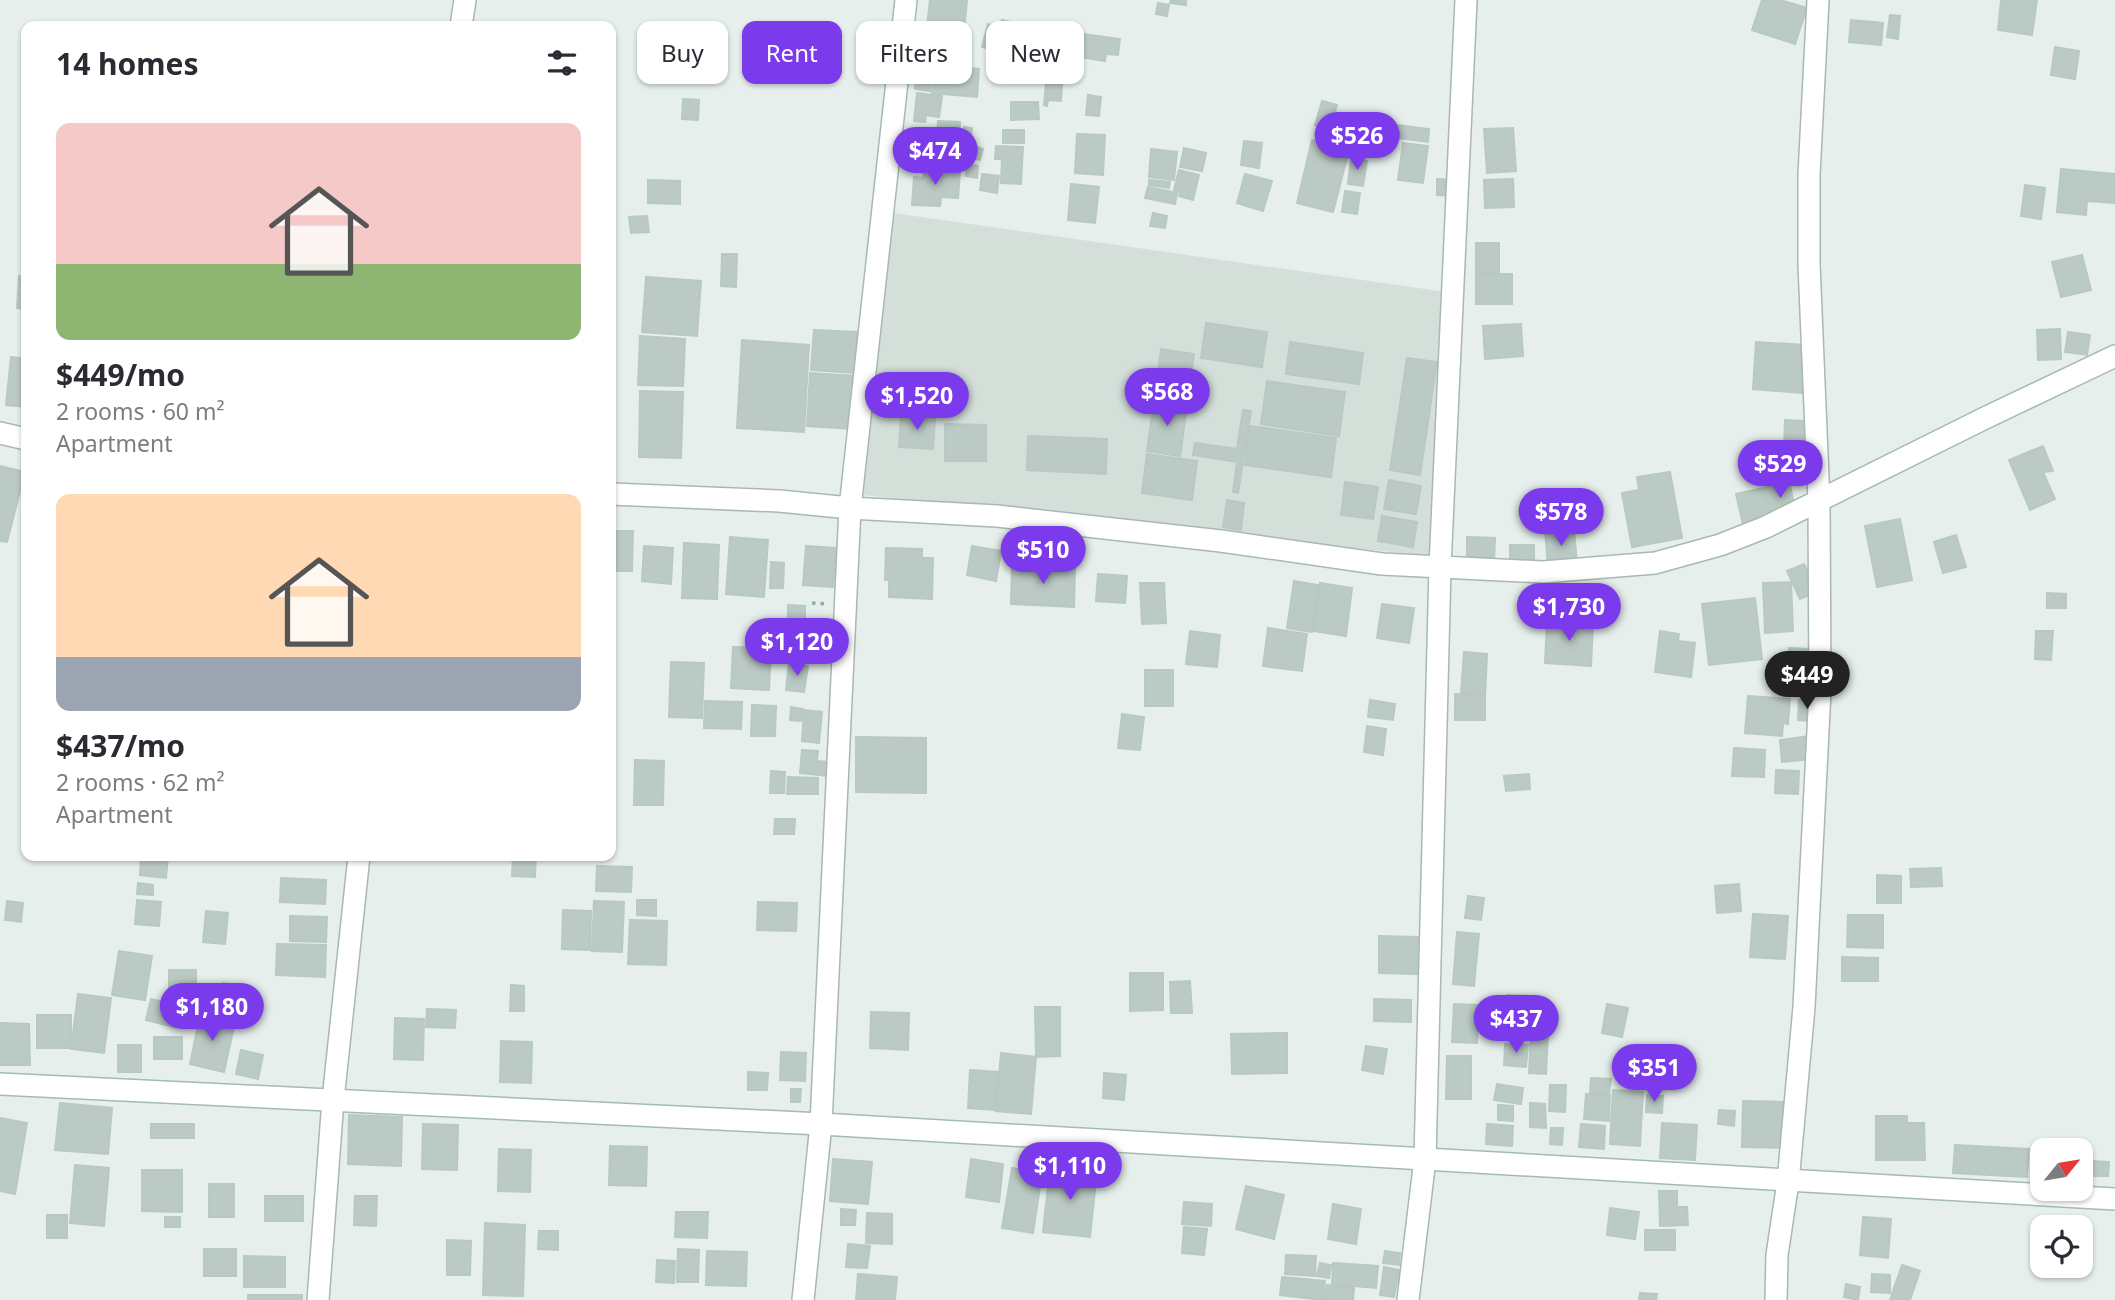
<!DOCTYPE html>
<html lang="en">
<head>
<meta charset="utf-8">
<style>
	:root { --surface:#fff; --page:#f2f2f3; --text:#2b2b33; --muted:#7c7c81; --accent:#7c3aed }
	body { margin:0; font-family:"Noto Sans",sans-serif; background:var(--page); color:var(--text); height:100vh; display:flex; flex-direction:column; font-size:26px; white-space:nowrap }
	* { box-sizing:border-box; margin:0 }
	p { font-size:23px; color:var(--muted) }
	.icon { flex:none; width:38px; height:38px; fill:none; stroke:currentColor; stroke-width:2; stroke-linecap:round; stroke-linejoin:round }
	.map { position:relative; flex:1; overflow:hidden }
	.sheet { position:absolute; left:21px; top:21px; width:595px; height:840px; display:flex; flex-direction:column; background:var(--surface); border-radius:14px; box-shadow:0 2px 5px #0004 }
	.sheet>* { flex:none }
	.guide { position:absolute; left:637px; top:21px; width:665px; height:63px; display:flex; gap:14px }
	.needle { width:46px; rotate:60deg }
	.controls { position:absolute; left:2030px; top:1138px; display:grid; gap:14px }
	.controls a { display:grid; place-items:center; width:63px; height:63px; border-radius:14px; background:var(--surface); box-shadow:0 2px 5px #0004; font-size:35px }
	.price { position:absolute; translate:-50% -60px; padding:0 16px; border-radius:24px; background:var(--accent); color:#fff; font-size:23px; line-height:46px; filter:drop-shadow(0 2px 4px #0008) }
	.price::after { content:''; position:absolute; left:50%; top:42px; width:21px; height:16px; margin-left:-10px; background:inherit; clip-path:polygon(0 0,100% 0,50% 100%) }
	.price.on { background:#222; color:#fff }
	ul { padding:0; list-style:none }
	li { display:grid; align-content:center; gap:14px; height:371px; padding:0 35px }
	li span { display:grid; place-items:center; height:217px; border-radius:14px; color:#555 }
	li>.icon { margin-inline-start:auto }
	span .icon { width:126px; height:126px; fill:#fffc; stroke-width:1 }
	li b { font-size:30px }
	h2 { display:flex; justify-content:space-between; align-items:center; height:84px; padding:0 35px; font-size:30px }
	.tag { padding:0 24px; border-radius:14px; background:var(--surface); box-shadow:0 2px 5px #0004; font-size:24px; line-height:63px }
	.tag.on { background:var(--accent); color:#fff }
	.map>svg:first-child { display:block }
</style>
</head>
<body>
<div class="map">
<svg width="2115" height="1300" viewBox="0 0 2115 1300">
	<rect width="100%" height="100%" fill="#e6efeb"/>
	<path fill="#d4dfda" d="M893 213 1446 292 1429 556 863 495Z"/>
	<path fill="#bbcac4" stroke="#b8c9c2" stroke-width="2" d="M930 0H967L964 31 927 26Z
		M1171 0H1186V5L1170 3Z
		M1762 0H1780L1807 8 1795 44 1752 30Z
		M2001 0H2037L2032 35 1998 30Z
		M1158 3 1169 5 1167 16 1156 14Z
		M1890 15 1900 16 1898 39 1887 37Z
		M1002 20 1019 24 1011 54 982 47 988 24 1000 27Z
		M1851 20 1883 23 1881 45 1849 42Z
		M1083 34 1120 39 1118 55 1106 54 1105 61 1080 57Z
		M2055 47 2079 51 2075 79 2051 75Z
		M917 64 932 66 930 91 915 89Z
		M935 65 979 69 977 97 932 93Z
		M1046 83 1062 85 1061 101 1048 100 1047 106 1044 105Z
		M917 93 942 96 939 117 926 115 925 122 914 121Z
		M1088 95 1101 97 1099 116 1086 115Z
		M683 99 699 100 698 120 682 119Z
		M1322 101 1337 105 1330 129 1315 125Z
		M1011 102H1038L1039 119 1011 120Z
		M938 121 960 122 959 144 937 143Z
		M1397 125 1429 129 1428 142 1396 138Z
		M964 127 972 128 970 146 961 145Z
		M1513 128 1516 171 1487 173 1484 129Z
		M1003 130H1024V143H1003Z
		M1077 134 1105 135 1103 175 1075 173Z
		M1312 140 1349 150 1333 212 1297 203Z
		M1244 141 1262 143 1259 168 1241 165Z
		M1403 143 1428 146 1423 183 1398 180Z
		M974 146 983 149 980 160 971 157Z
		M996 146 1023 147 1021 184 1001 183 1002 159H995Z
		M931 148 953 149 952 164 930 163Z
		M1184 148 1206 153 1202 171 1180 167Z
		M1151 149 1177 152 1174 180 1149 177Z
		M1351 159 1367 161 1363 186 1348 184Z
		M967 165 978 166 977 178 966 176Z
		M924 169 960 172 958 198 941 197 940 206 912 205 914 177 923 178Z
		M2061 169 2115 174V203L2087 201 2086 215 2057 212Z
		M1179 170 1199 175 1193 200 1179 196 1180 192 1174 190Z
		M982 174 999 176 997 193 980 190Z
		M1245 174 1272 181 1263 211 1237 203Z
		M1437 179 1457 180 1456 196 1437 195Z
		M1513 179 1514 207 1485 208 1484 180Z
		M648 180 680 181V204L648 203Z
		M1149 180 1170 182 1169 188 1149 185Z
		M1071 184 1099 187 1095 223 1068 220Z
		M2025 185 2045 188 2041 219 2021 216Z
		M1148 187 1177 193 1175 204 1145 198Z
		M1345 191 1360 193 1357 214 1342 212Z
		M1153 213 1167 216 1165 228 1150 226Z
		M647 216 649 232 631 233 629 217Z
		M1476 243H1499V272H1476Z
		M722 254H737L736 287 721 286Z
		M2082 255 2091 290 2061 297 2052 262Z
		M1476 274H1512V304H1476Z
		M19 276H26V309L17 308Z
		M646 277 701 281 697 336 642 332Z
		M1206 323 1267 332 1262 367 1201 358Z
		M1521 324 1523 356 1485 359 1483 326Z
		M2060 329 2061 359 2038 360 2037 330Z
		M814 330 857 332 855 373 811 370Z
		M2068 332 2090 335 2087 355 2065 352Z
		M640 336 685 339 683 386 638 385Z
		M742 340 809 345 804 432 737 428Z
		M1290 342 1363 353 1359 384 1286 374Z
		M1756 342 1805 345 1802 393 1753 389Z
		M1161 349 1194 354 1187 403 1155 399Z
		M11 357 26 359V407L6 405Z
		M1407 358 1437 362 1420 475 1390 470Z
		M810 373 856 376 853 429 807 426Z
		M1267 381 1345 392 1339 436 1261 424Z
		M640 391 683 392 681 458 639 457Z
		M1154 401 1187 406 1180 456 1147 451Z
		M1243 410 1251 411 1238 493 1233 492 1237 462 1193 455 1195 443 1237 449Z
		M901 416 935 418 933 449 899 447Z
		M1785 420 1804 421 1803 449H1784Z
		M945 424 986 425V461H945Z
		M1250 426 1336 438 1331 477 1245 465Z
		M1028 436 1107 439 1106 474 1027 470Z
		M2043 446 2053 471 2043 472 2055 499 2030 510 2009 460Z
		M1803 449 1808 477 1789 480 1785 452Z
		M1147 454 1197 461 1192 500 1142 493Z
		M0 466 25 472 7 542 0 541Z
		M1670 472 1682 538 1632 547 1622 493 1639 490 1637 477Z
		M1389 480 1421 486 1416 514 1384 509Z
		M1345 482 1378 487 1373 519 1341 515Z
		M1789 482 1796 512 1770 518 1763 488Z
		M1763 488 1770 518 1743 524 1736 494Z
		M1227 500 1244 503 1241 530 1223 527Z
		M1382 516 1417 522 1413 547 1378 541Z
		M1900 519 1912 580 1877 587 1865 526Z
		M1574 529 1577 564 1548 566 1545 531Z
		M611 531H633L632 571H611Z
		M1956 535 1966 567 1943 573 1934 542Z
		M730 537 768 540 764 597 726 594Z
		M1467 537 1495 538 1494 564 1467 563Z
		M684 543 719 545 717 599 682 598Z
		M1510 545H1534V567H1510Z
		M644 546 673 548 671 584 642 581Z
		M806 546 836 548 833 587 803 585Z
		M972 546 1001 551 996 581 967 575Z
		M886 548 922 549V558H933L932 599 889 597V580H885Z
		M771 562 784 563 783 588H770Z
		M1804 564 1817 592 1800 599 1787 571Z
		M1012 565 1075 568 1074 607 1011 604Z
		M1098 574 1127 576 1125 603 1096 601Z
		M1294 581 1318 585 1312 632 1287 628Z
		M1791 582 1793 631 1765 633 1763 583Z
		M1140 583H1164L1166 623 1142 624Z
		M1320 583 1352 588 1346 636 1313 631Z
		M2047 593 2066 594V608H2047Z
		M1755 598 1762 659 1709 665 1702 604Z
		M1382 604 1414 608 1409 643 1377 638Z
		M788 605 805 606V622H788Z
		M1547 620 1593 623 1591 666 1545 663Z
		M1268 628 1307 634 1302 671 1263 666Z
		M1190 631 1220 635 1217 667 1186 664Z
		M1660 631 1679 634 1678 641 1695 643 1691 677 1655 672Z
		M2036 631H2053L2051 660 2035 659Z
		M611 645H613L612 677 611 676Z
		M733 647 771 648 769 690 731 688Z
		M1789 648 1809 649 1807 686 1787 685Z
		M1464 652 1487 654 1485 695 1461 693Z
		M671 662 704 663 702 718 669 717Z
		M789 663 808 666 804 692 786 690Z
		M1145 670H1173V706H1145Z
		M1455 694 1485 695V720H1455Z
		M1748 696 1790 699 1788 724 1783 723 1782 736 1745 733Z
		M1370 700 1395 704 1393 720 1368 717Z
		M1799 700 1816 701 1815 721 1798 720Z
		M705 701 742 702 741 729 704 728Z
		M752 705 776 706 775 736H751Z
		M791 707 803 709 801 721 790 720Z
		M804 710 822 712 819 743 802 741Z
		M1122 714 1144 717 1140 750 1118 748Z
		M1367 726 1386 729 1383 755 1364 752Z
		M1810 736 1812 759 1782 762 1780 740Z
		M856 737 926 738V793L856 792Z
		M1734 748 1765 750 1764 777 1732 776Z
		M802 750 818 751 817 761 829 762 828 776 800 773Z
		M635 760 664 761 663 805H634Z
		M1776 770 1799 771 1798 794 1775 793Z
		M771 771 785 772 784 793H770Z
		M1529 774 1530 789 1506 791 1504 776Z
		M788 777 818 778V794H787Z
		M775 819H795L794 834H774Z
		M141 856H168L166 878 140 875Z
		M513 856H536L535 877 512 876Z
		M597 866 632 867 631 892 596 891Z
		M1941 868 1942 886 1911 887 1910 869Z
		M1877 875 1901 876V903H1877Z
		M281 878 326 880 325 904 280 902Z
		M138 883 153 885V895L137 894Z
		M1739 884 1741 911 1717 913 1715 886Z
		M1468 896 1484 898 1481 920 1465 918Z
		M137 900 161 902 159 926 135 924Z
		M637 900H656V916L637 915Z
		M7 901 23 903 21 922 5 920Z
		M594 901 624 902 622 952 592 951Z
		M758 902 797 903 796 931 757 930Z
		M563 910 591 911 590 950 562 949Z
		M206 911 228 913 225 944 203 942Z
		M1753 914 1788 916 1785 959 1750 957Z
		M1848 915H1883V948L1847 947Z
		M290 916 327 917 326 942 290 941Z
		M630 920 667 921 666 965 628 964Z
		M1457 932 1479 934 1474 986 1453 984Z
		M1379 936 1418 937 1417 974 1379 973Z
		M277 944 326 945 325 977 276 975Z
		M119 951 152 956 145 1000 112 995Z
		M1842 957 1878 958V981H1842Z
		M169 970H196V998H169Z
		M1130 973H1163V1010L1130 1011Z
		M1190 981 1192 1013H1171L1170 982Z
		M223 983 235 985 230 1008 218 1006Z
		M511 985 524 986V1011H510Z
		M78 994 111 998 104 1053 71 1049Z
		M1507 995 1529 996V1028H1507Z
		M151 999 178 1005 174 1027 146 1020Z
		M1374 999 1411 1000V1022L1374 1021Z
		M1454 1004 1479 1005 1477 1043 1452 1042Z
		M1607 1004 1628 1008 1622 1037 1602 1033Z
		M1035 1007H1060V1056L1036 1057Z
		M427 1009 456 1010 455 1028 426 1027Z
		M871 1012 909 1013 908 1050 870 1048Z
		M37 1015H71V1048H37Z
		M200 1015 235 1022 224 1072 190 1064Z
		M395 1018 424 1019 423 1060 394 1059Z
		M0 1023 29 1024 30 1065H0Z
		M1531 1032 1548 1033 1546 1074 1529 1073Z
		M1287 1033V1073L1232 1074 1231 1034Z
		M154 1037H182V1059H154Z
		M501 1041 532 1042 531 1083 500 1082Z
		M1505 1044 1528 1045 1526 1067 1504 1065Z
		M118 1045H141V1072H118Z
		M1366 1046 1387 1049 1383 1074 1362 1070Z
		M241 1050 263 1055 258 1079 236 1074Z
		M781 1052 806 1053 805 1081 780 1080Z
		M1001 1053 1036 1057 1031 1114 996 1111Z
		M1447 1056H1471V1099H1446Z
		M970 1070 998 1072 995 1110 968 1108Z
		M748 1072 768 1073 767 1090H748Z
		M1104 1073 1126 1075 1124 1100 1103 1098Z
		M1591 1078 1611 1079 1609 1094 1590 1093Z
		M1497 1084 1523 1088 1521 1104 1494 1100Z
		M1550 1085H1566L1565 1112 1549 1111Z
		M791 1089H801L800 1102H791Z
		M1613 1090 1643 1092 1640 1146 1610 1144Z
		M1586 1094 1610 1095 1609 1121 1584 1119Z
		M1647 1095 1663 1096 1662 1113 1646 1112Z
		M1743 1101 1786 1102V1148L1742 1147Z
		M60 1103 112 1108 108 1154 55 1150Z
		M1530 1103 1545 1104 1546 1128 1530 1127Z
		M1498 1105 1513 1106V1121L1498 1120Z
		M1719 1110 1735 1111 1734 1126 1718 1124Z
		M349 1115 402 1117 401 1166 348 1164Z
		M1876 1116H1907V1123H1924L1925 1160H1876Z
		M0 1118 27 1123 15 1194 0 1191Z
		M1662 1123 1697 1125 1695 1160 1660 1158Z
		M151 1124H194V1138H151Z
		M423 1124 458 1125 457 1170 422 1169Z
		M1487 1124 1513 1126 1512 1146 1486 1144Z
		M1581 1124 1605 1126 1604 1149 1579 1147Z
		M1551 1128H1563L1562 1145 1550 1144Z
		M1955 1145 2029 1149 2027 1177 1953 1173Z
		M610 1146 647 1147 646 1186 609 1185Z
		M499 1149 531 1150 530 1192 498 1191Z
		M833 1159 872 1162 868 1204 830 1201Z
		M971 1159 1003 1164 999 1202 966 1197Z
		M2089 1161 2109 1162 2108 1176H2089Z
		M75 1165 109 1168 104 1226 70 1223Z
		M1050 1167 1097 1172 1090 1237 1043 1232Z
		M1012 1168 1042 1173 1033 1233 1002 1228Z
		M142 1170H182V1212L142 1211Z
		M209 1184H234V1217H209Z
		M1246 1186 1284 1195 1274 1239 1236 1229Z
		M1659 1191H1677V1207H1687L1688 1225 1660 1226Z
		M265 1196H303V1221H265Z
		M355 1196H377L376 1226 354 1225Z
		M1184 1202 1212 1204 1211 1226 1182 1224Z
		M1333 1204 1361 1209 1356 1244 1328 1239Z
		M1610 1208 1639 1212 1635 1239 1607 1235Z
		M841 1209 856 1210 855 1225H841Z
		M676 1212H708L707 1238 675 1237Z
		M867 1213 892 1214V1244L866 1243Z
		M47 1215H67V1238H47Z
		M165 1217H180V1227H165Z
		M1863 1217 1891 1219 1888 1258 1860 1255Z
		M485 1223 525 1225 523 1296 483 1295Z
		M1184 1227 1207 1229 1204 1255 1182 1253Z
		M1645 1230H1675V1250H1645Z
		M539 1231H558V1250L538 1249Z
		M447 1240 471 1241 470 1275H447Z
		M848 1244 870 1246 867 1268 846 1267Z
		M204 1249H236V1276H204Z
		M678 1249 699 1250 698 1282H677Z
		M707 1251 747 1252 746 1286 706 1285Z
		M1385 1251 1400 1253 1399 1265 1383 1263Z
		M1286 1255 1316 1256 1315 1276 1285 1274Z
		M244 1256 285 1257V1287H244Z
		M657 1260 675 1261 674 1283 656 1282Z
		M1320 1263 1331 1265 1329 1278 1317 1276Z
		M1333 1263 1378 1266 1376 1288 1332 1284Z
		M1902 1265 1920 1271 1910 1300H1890Z
		M1384 1267 1399 1270 1394 1297 1380 1295Z
		M858 1274 897 1277 895 1300H856Z
		M1872 1274 1890 1275V1293L1871 1292Z
		M1282 1277 1325 1281 1323 1300 1280 1295Z
		M1846 1284 1860 1287 1858 1300 1844 1297Z
		M1327 1285 1354 1288 1353 1300 1325 1299Z
		M1640 1293 1657 1294 1656 1300H1639Z
		M248 1295H302V1300H248Z"/>
	<g fill="none" stroke-linecap="round" stroke-linejoin="round">
		<defs>
			<path id="minor" d="M461 26 465 0
				M0 433 26 439
				M611 494 779 501 850 508 997 516 1221 541 1382 564 1543 572 1655 563 1720 545 1766 527 1983 419 2115 356
				M318 1300 333 1100 359 856
				M803 1300 821 1124 850 508 906 0
				M1408 1300 1425 1159 1440 567 1466 0
				M1776 1300 1777 1255 1788 1182 1804 1007 1820 691 1819 502 1809 264V175L1818 0"/>
			<path id="secondary" d="M0 1084 821 1124 2115 1199"/>
		</defs>
		<use href="#minor" stroke="#a8b8b2" stroke-width="24"/>
		<use href="#secondary" stroke="#a4bbb3" stroke-width="24"/>
		<path stroke="#86b3a5" stroke-width="3.5" stroke-dasharray="3.5 5" stroke-linecap="butt" d="M812 603 826 604
			M780 659 813 645 823 644"/>
		<use href="#minor" stroke="#fff" stroke-width="21"/>
		<use href="#secondary" stroke="#fff" stroke-width="21"/>
	</g>
</svg>
<div class="controls">
<a><svg class="needle" viewBox="-14 -14 28 28"><path d="M0-13l5 13h-10z" fill="#e53935"/><path d="M0 13l5-13h-10z" fill="#7c7c81"/></svg></a>
<a><svg class="icon" aria-label="locate" viewBox="0 0 24 24"><circle cx="12" cy="12" r="6"/><path d="M12 2v4M12 18v4M2 12h4M18 12h4"/></svg></a>
</div>
<b class="price" style="left:1357px;top:172px">$526</b>
<b class="price" style="left:935px;top:187px">$474</b>
<b class="price" style="left:1167px;top:428px">$568</b>
<b class="price" style="left:917px;top:432px">$1,520</b>
<b class="price" style="left:1780px;top:500px">$529</b>
<b class="price" style="left:1561px;top:548px">$578</b>
<b class="price" style="left:1043px;top:586px">$510</b>
<b class="price" style="left:1569px;top:643px">$1,730</b>
<b class="price" style="left:797px;top:678px">$1,120</b>
<b class="price on" style="left:1807px;top:711px">$449</b>
<b class="price" style="left:212px;top:1043px">$1,180</b>
<b class="price" style="left:1516px;top:1055px">$437</b>
<b class="price" style="left:1654px;top:1104px">$351</b>
<b class="price" style="left:1070px;top:1202px">$1,110</b>
<div class="guide">
<a class="tag">Buy</a>
<a class="tag on">Rent</a>
<a class="tag">Filters</a>
<a class="tag">New</a>
</div>
<section class="sheet">
<h2>14 homes<svg class="icon" aria-label="filters" viewBox="0 0 24 24"><path d="M4 7h16M4 17h16"/><circle cx="9" cy="7" r="2"/><circle cx="15" cy="17" r="2"/></svg></h2>
<ul>
<li><span style="background:linear-gradient(#f6c9c9 65%,#8fb573 0)"><svg class="icon" aria-label="home" viewBox="0 0 24 24"><path d="M3 11l9-7 9 7M6 9v11h12V9"/></svg></span><div><b>$449/mo</b><p>2 rooms · 60 m²</p><p>Apartment</p></div></li>
<li><span style="background:linear-gradient(#ffd9b3 75%,#9aa5b1 0)"><svg class="icon" aria-label="home" viewBox="0 0 24 24"><path d="M3 11l9-7 9 7M6 9v11h12V9"/></svg></span><div><b>$437/mo</b><p>2 rooms · 62 m²</p><p>Apartment</p></div></li>
</ul>
</section>
</div>
</body>
</html>
